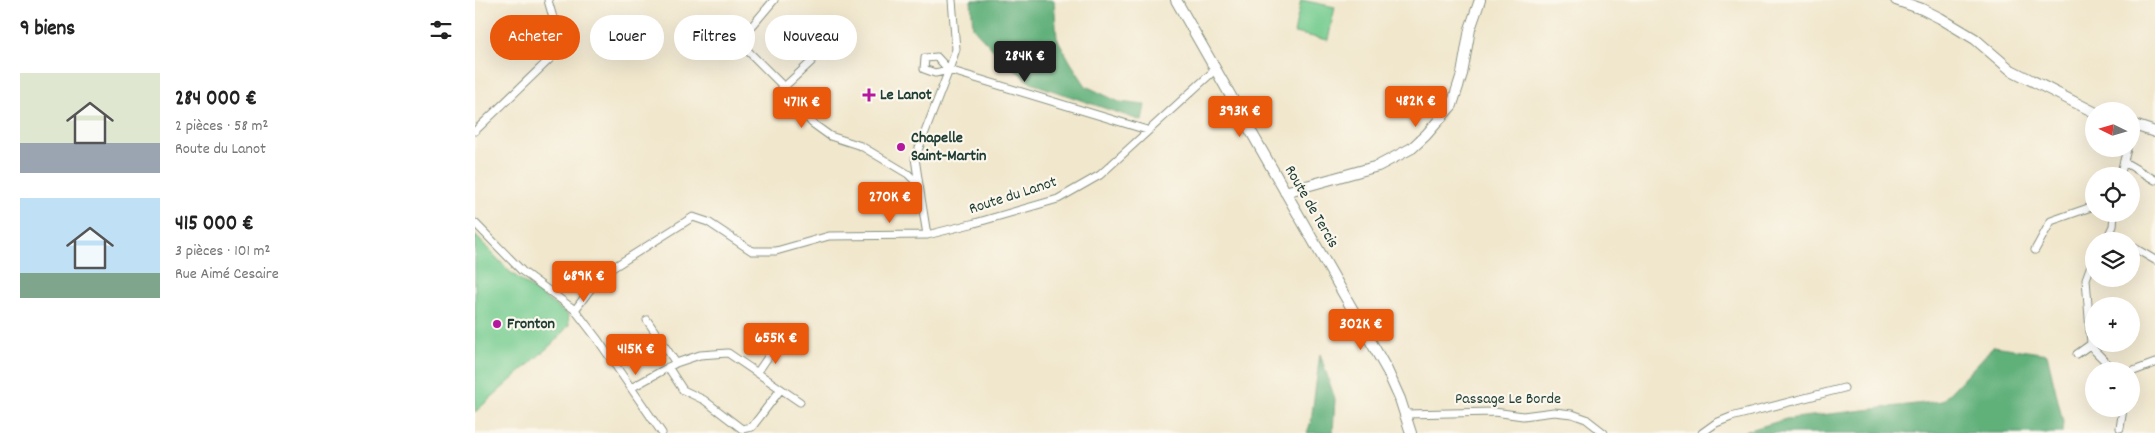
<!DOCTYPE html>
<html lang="fr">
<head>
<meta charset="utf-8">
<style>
	:root { --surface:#fff; --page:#f2f2f2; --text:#222; --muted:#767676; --accent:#ea580c }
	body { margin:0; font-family:Dekko,sans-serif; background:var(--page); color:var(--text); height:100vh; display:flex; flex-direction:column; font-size:19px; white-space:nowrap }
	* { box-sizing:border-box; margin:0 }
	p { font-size:16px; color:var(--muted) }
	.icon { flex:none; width:28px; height:28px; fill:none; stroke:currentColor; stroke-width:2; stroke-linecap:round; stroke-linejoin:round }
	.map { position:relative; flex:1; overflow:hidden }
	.sheet { display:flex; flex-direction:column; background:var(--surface); width:475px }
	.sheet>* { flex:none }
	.guide { position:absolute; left:15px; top:15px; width:475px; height:45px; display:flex; gap:10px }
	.needle { width:32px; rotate:275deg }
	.tools { position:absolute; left:1610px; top:102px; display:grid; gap:10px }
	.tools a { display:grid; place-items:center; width:55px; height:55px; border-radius:50%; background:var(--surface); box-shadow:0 5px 20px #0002; font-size:25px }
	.price { position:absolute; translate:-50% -42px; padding:0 11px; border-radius:5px; background:var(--accent); color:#fff; font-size:16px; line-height:32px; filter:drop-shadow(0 1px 2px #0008) }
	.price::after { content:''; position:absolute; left:50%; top:30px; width:15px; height:11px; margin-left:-8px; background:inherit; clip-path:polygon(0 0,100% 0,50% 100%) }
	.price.selected { background:#222; color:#fff }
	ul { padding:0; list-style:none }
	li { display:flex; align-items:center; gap:15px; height:125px; padding:0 20px }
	li span { display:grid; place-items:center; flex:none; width:140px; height:100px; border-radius:0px; color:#555 }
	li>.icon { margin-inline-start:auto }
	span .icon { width:60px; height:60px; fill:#fffc; stroke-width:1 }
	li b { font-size:21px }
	h2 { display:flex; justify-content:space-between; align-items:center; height:60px; padding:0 20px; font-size:21px }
	.pill { padding:0 18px; border-radius:22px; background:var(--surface); box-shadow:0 5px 20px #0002; font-size:18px; line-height:45px }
	.pill.selected { background:var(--accent); color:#fff }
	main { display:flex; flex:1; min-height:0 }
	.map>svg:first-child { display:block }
</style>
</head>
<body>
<main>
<section class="sheet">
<h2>9 biens<svg class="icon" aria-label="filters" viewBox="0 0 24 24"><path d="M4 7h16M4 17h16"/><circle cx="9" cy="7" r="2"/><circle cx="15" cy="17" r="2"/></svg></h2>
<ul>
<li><span style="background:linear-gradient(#dfe7d0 70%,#9aa5b1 0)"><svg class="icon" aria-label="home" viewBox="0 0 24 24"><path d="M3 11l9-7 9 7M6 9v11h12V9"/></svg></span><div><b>284 000 €</b><p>2 pièces · 58 m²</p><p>Route du Lanot</p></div></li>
<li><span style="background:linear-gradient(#bfe0f5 75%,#7fa58c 0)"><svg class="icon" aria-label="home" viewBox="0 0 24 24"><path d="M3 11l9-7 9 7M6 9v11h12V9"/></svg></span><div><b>415 000 €</b><p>3 pièces · 101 m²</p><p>Rue Aimé Cesaire</p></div></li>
</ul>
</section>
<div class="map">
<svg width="1680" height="433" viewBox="0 0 1680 433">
	<rect width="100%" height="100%" fill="#fbf7ec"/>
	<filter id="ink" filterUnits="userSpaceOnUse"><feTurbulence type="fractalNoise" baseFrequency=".02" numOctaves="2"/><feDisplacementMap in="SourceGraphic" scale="10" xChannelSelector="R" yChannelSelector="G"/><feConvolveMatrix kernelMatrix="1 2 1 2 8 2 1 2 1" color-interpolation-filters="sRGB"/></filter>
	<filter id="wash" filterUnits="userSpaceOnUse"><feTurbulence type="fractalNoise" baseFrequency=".0096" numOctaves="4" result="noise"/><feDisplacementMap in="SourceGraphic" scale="20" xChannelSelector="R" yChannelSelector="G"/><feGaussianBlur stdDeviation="1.12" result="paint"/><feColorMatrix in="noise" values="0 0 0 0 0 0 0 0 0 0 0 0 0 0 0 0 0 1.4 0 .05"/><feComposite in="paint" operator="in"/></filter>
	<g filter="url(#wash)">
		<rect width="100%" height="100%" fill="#f1e7cd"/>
		<path fill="#76cc90" stroke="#4a8462" d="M826 0 860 7 853 40 819 33Z
			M0 235 35 272 93 315 94 325 78 343 0 412Z"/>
		<path fill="#60b07a" stroke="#407657" d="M496 0H579L582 38 596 63 611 86 644 102 670 105 667 121 556 83 524 56 498 28Z
			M1519 346 1572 354 1588 422 1587 433H1265L1311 419 1467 401Z
			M845 354 860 399 858 433H832L836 421Z"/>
	</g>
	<g filter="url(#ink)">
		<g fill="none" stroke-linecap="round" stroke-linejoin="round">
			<defs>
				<path id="street" d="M299 0 272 32 271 49 306 84 314 97 337 123 355 136 386 146 433 174 444 185 452 235
					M477 0 481 49 474 70 672 130
					M308 88 336 62
					M0 131 78 56C86 35 78 20 73 0
					M1656 135 1659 125
					M1649 162 1680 180
					M1645 176 1652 149
					M444 185 440 158 474 70 462 57 450 58 449 69 460 73 474 70
					M0 223 47 271 100 310 123 340 187 433
					M1635 236 1646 241
					M1631 241 1638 226 1639 214
					M1656 246 1680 260
					M1560 250 1576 221 1619 206
					M1619 257 1611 279 1616 344 1619 350 1640 371
					M100 310 114 291 131 272 218 217 233 222 277 251H301L354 236 452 235 500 223 583 199 625 175 741 69
					M172 320 201 363
					M1602 354 1616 344
					M193 367 208 390 229 400 267 429 277 427 306 389
					M1656 372 1680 363
					M282 373 302 344
					M156 388 201 363 225 355 253 353 325 402
					M931 414 1019 412 1048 416 1079 412 1097 414 1111 419 1129 433
					M1645 428 1648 409
					M1227 433 1241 423 1256 417 1369 388"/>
				<path id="secondary" d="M701 0 912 370 925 399 936 433
					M1421 0 1447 9 1465 18 1500 39 1536 70 1619 112
					M1656 124 1680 132
					M810 192 903 166 937 148 951 135 977 105 987 74 995 29 1005 0"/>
			</defs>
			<use href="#street" stroke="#889280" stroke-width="9"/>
			<use href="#secondary" stroke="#889280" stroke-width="12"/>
			<use href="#street" stroke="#fff" stroke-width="7"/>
			<use href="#secondary" stroke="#fff" stroke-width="10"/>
		</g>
	</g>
	<g fill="#b5179e" stroke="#fbf7ec" stroke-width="2">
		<path d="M391.5 87.5h5v5h5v5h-5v5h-5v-5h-5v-5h5z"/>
		<circle cx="426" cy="147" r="5"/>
		<circle cx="22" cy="324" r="5"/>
	</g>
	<g text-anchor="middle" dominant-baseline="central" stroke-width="4.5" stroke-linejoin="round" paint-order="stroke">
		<g font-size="16" font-weight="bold" fill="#1f3d34" stroke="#fbf7ec" text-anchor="start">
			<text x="405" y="95">Le Lanot</text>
			<text x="436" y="138">Chapelle<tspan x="436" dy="18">Saint-Martin</tspan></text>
			<text x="32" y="324">Fronton</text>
		</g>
		<g font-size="16" fill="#1f3d34" stroke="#fbf7ec">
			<text transform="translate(538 196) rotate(-18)">Route du Lanot</text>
			<text transform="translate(836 207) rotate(60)">Route de Tercis</text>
			<text x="1033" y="399">Passage Le Borde</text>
		</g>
	</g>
</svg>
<div class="tools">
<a><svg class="needle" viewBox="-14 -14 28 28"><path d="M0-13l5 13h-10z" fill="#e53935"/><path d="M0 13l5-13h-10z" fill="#767676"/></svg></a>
<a><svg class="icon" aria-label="locate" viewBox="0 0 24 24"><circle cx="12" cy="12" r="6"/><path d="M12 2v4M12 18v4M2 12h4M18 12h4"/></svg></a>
<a><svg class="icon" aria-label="layers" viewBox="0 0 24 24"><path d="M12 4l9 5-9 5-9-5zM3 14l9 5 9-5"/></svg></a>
<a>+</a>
<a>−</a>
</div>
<b class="price selected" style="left:550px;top:83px">284K €</b>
<b class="price" style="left:941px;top:128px">482K €</b>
<b class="price" style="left:327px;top:129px">471K €</b>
<b class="price" style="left:765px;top:138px">393K €</b>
<b class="price" style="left:415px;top:224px">270K €</b>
<b class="price" style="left:109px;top:303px">689K €</b>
<b class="price" style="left:886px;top:351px">302K €</b>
<b class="price" style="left:301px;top:365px">655K €</b>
<b class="price" style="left:161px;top:376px">415K €</b>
<div class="guide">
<a class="pill selected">Acheter</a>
<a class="pill">Louer</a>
<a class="pill">Filtres</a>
<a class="pill">Nouveau</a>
</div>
</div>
</main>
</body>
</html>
